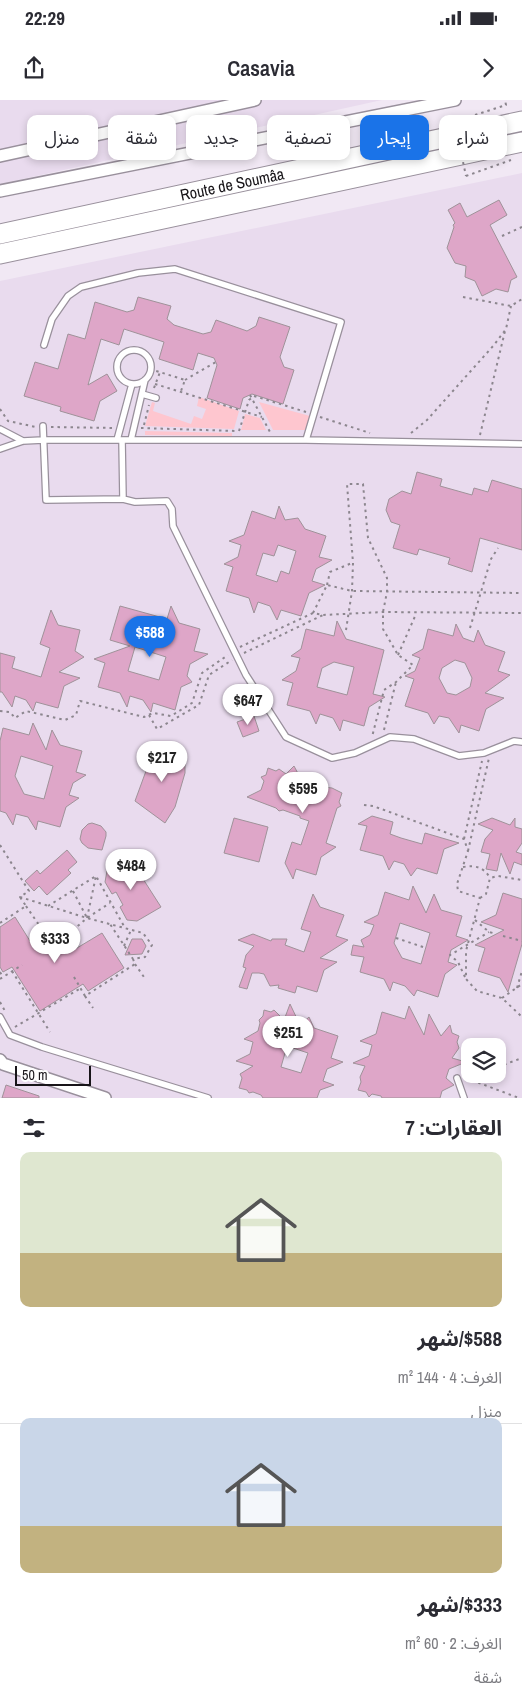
<!DOCTYPE html>
<html lang="ar">
<head>
<meta charset="utf-8">
<style>
	:root { --surface:#fff; --page:#f7f7f7; --text:#2b2b33; --muted:#7c7c81; --line:#e1e1e2; --accent:#1a73e8 }
	body { margin:0; font-family:"Archivo Narrow","Noto Sans Arabic",sans-serif; background:var(--page); color:var(--text); direction:rtl; height:100vh; display:flex; flex-direction:column; font-size:19px; white-space:nowrap }
	* { box-sizing:border-box; margin:0 }
	p { font-size:16px; color:var(--muted) }
	.icon { flex:none; width:28px; height:28px; fill:none; stroke:currentColor; stroke-width:2; stroke-linecap:round; stroke-linejoin:round }
	.map { position:relative; height:998px; overflow:hidden; direction:ltr }
	.panel { display:flex; flex-direction:column; background:var(--surface); flex:1 }
	.panel>* { flex:none }
	.banner { position:absolute; left:15px; top:15px; width:492px; height:45px; direction:rtl; display:flex; gap:10px }
	.fabs { position:absolute; left:461px; top:938px; display:grid; gap:10px }
	.fabs a { display:grid; place-items:center; width:45px; height:45px; border-radius:10px; background:var(--surface); box-shadow:0 2px 8px #0003; font-size:25px }
	.scale { position:absolute; left:15px; bottom:12px; width:76px; box-sizing:border-box; padding-left:5px; border:2px solid #181519; border-top:0; font-size:14px; line-height:18px; white-space:nowrap; color:#181519; -webkit-text-stroke:4px #fff; paint-order:stroke }
	.price { position:absolute; translate:-50% -42px; padding:0 11px; border-radius:18px; background:#fff; color:#222; font-size:16px; line-height:32px; filter:drop-shadow(0 1px 2px #0008) }
	.price::after { content:''; position:absolute; left:50%; top:30px; width:15px; height:11px; margin-left:-8px; background:inherit; clip-path:polygon(0 0,100% 0,50% 100%) }
	.price.on { background:var(--accent); color:#fff }
	ul { padding:0; list-style:none }
	li { display:grid; align-content:center; gap:10px; height:265px; padding:0 20px }
	li+li { border-top:1px solid var(--line) }
	li span { display:grid; place-items:center; height:155px; border-radius:10px; color:#555 }
	li>.icon { margin-inline-start:auto }
	span .icon { width:90px; height:90px; fill:#fffc; stroke-width:1 }
	li b { font-size:21px }
	h2 { display:flex; justify-content:space-between; align-items:center; height:60px; padding:0 20px; font-size:21px }
	.tag { padding:0 18px; border-radius:10px; background:var(--surface); box-shadow:0 2px 8px #0003; font-size:18px; line-height:45px }
	.tag.on { background:var(--accent); color:#fff }
	.status { display:flex; justify-content:space-between; align-items:center; height:35px; padding:0 25px; background:var(--surface); direction:ltr }
	.status svg { height:14px; fill:currentColor }
	header { display:flex; justify-content:space-between; align-items:center; height:65px; padding:0 20px; background:var(--surface); font-size:22px; font-weight:600 }
	.map>svg:first-child { display:block }
</style>
</head>
<body>
<div class="status"><b>22:29</b><svg viewBox="0 0 49 12"><path d="M0 12V9h3v3zM5 12V6h3v6zM10 12V3h3v9zM15 12V0h3v12zM26 1h20v11H26zM47 4h2v5h-2z"/></svg></div>
<header><svg class="icon" aria-label="forward" viewBox="0 0 24 24"><path d="M9 5l7 7-7 7"/></svg>Casavia<svg class="icon" aria-label="share" viewBox="0 0 24 24"><path d="M12 15V3M7 8l5-5 5 5M5 13v7h14v-7"/></svg></header>
<div class="map">
<svg width="522" height="998" viewBox="0 0 522 998">
	<rect width="100%" height="100%" fill="#f1e8f4"/>
	<path fill="#e9dbee" fill-rule="evenodd" d="M0 0H382L0 84Z
		M522 73V998H0V181ZM470 946H498V974H470Z"/>
	<path fill="#fec6cf" d="M199 297 239 311 234 329 145 326 152 302 155 303 153 311 191 324 194 316 202 319 206 309 197 306Z
		M259 302 310 316 306 330H273Z
		M245 314 260 318 266 330H241Z
		M145 331 232 333V336L145 335Z"/>
	<path fill="#dea6c8" stroke="#9f9299" fill-rule="evenodd" d="M499 100 507 115 490 125 517 177 511 180 508 192 496 189 482 196 475 181 465 177 466 166 455 163 447 148 454 127 453 125 455 123 448 110 460 103 467 117Z
		M138 197 171 206 167 219 174 225 203 234 211 232 216 220 247 231 256 226 259 217 290 227 280 257 284 267 294 270 283 304 252 294 243 298 240 309 207 298 217 265 214 258 198 253 193 270 159 259 164 242 124 229 119 245 101 239 88 285 107 274 117 291 100 301 94 321 60 311 61 307 24 296 35 262 58 269 68 234 85 239 95 202 127 212 134 210Z
		M417 372 442 379 440 386 472 395 474 388 488 392 492 380 522 389V450L480 438 472 472 448 464 450 458 419 449 417 455 393 448 400 425 391 422 386 410 389 399 402 391 411 394Z
		M279 406 285 420 298 418 305 429 326 436 319 457 332 460 316 469 312 481 325 485 309 493 301 516 281 510 277 520 270 506 258 502 254 513 249 498 226 491 233 467 224 464 238 457 241 445 229 441 244 435 252 411 275 419ZM278 445 296 451 289 474 281 471 277 482 256 475 263 453 274 456Z
		M120 506 167 519 171 506 179 523 200 529 194 551 208 554 190 564 187 576 192 582 181 587 175 610 153 603 151 612 143 600 130 596 127 607 120 593 98 587 105 563 94 559 130 546 110 540ZM135 547 166 557 159 580 128 571Z
		M51 510 58 525 80 530 75 551 84 557 59 572 80 578 64 586 58 608 36 602 33 611 26 600 15 596 12 607 2 592H0V553L15 557 12 568 41 577 50 548 40 544Z
		M337 521 346 539 384 550 373 594 385 597 369 607 364 626 343 620 340 631 333 618 320 614 316 624 310 611 287 605 293 583 282 580 296 571 300 558 291 556 301 549 306 529 334 536ZM334 562 354 567 347 595 317 587 322 568Z
		M456 524 463 538 474 542 478 530 485 545 505 552 498 571 510 575 485 593 504 598 486 609 479 631 461 625 459 633 449 618 439 616 434 624 428 613 405 606 414 579 405 576 415 571 420 558 412 555 423 549 428 529 453 536ZM455 560 465 563 472 578 470 587 456 595 447 593 439 578 442 568Z
		M254 616 259 631 243 637 237 622Z
		M33 623 46 650 52 630 60 645 82 651 76 672 86 675 73 683 69 695 79 698 66 707 60 727 38 721 36 730 28 717 16 714 13 725 6 713 0 711V641L3 628 29 635ZM21 656 53 666 44 699 24 694 15 676Z
		M185 650V673L175 707 165 723 135 701 146 671V654Z
		M294 666 302 681 314 676 323 687 332 688 342 693 339 702 341 706 337 708 326 743 336 747 321 757 316 775 296 769 293 779 285 763 292 742 301 745 309 721 300 718V716L283 710 279 711 276 708 247 697 261 690 264 681 261 677 266 675 268 668 276 671 279 669 286 674Z
		M372 716 393 722 390 734 401 738 422 744 425 733 459 743 444 749 437 774 417 768 411 776 404 764 394 761 389 770 383 756 360 750 367 726 358 724Z
		M234 718 268 727 259 762 224 753Z
		M492 718 510 725 515 718V727L522 729V743L516 752 522 754V765L514 762 510 774 501 753 497 771 486 769 490 754 481 752 485 739 493 730 478 724Z
		M92 723 101 726 106 732V736L102 750 88 748 82 743 80 739 82 730 88 724Z
		M67 750 77 762 68 770 71 773 47 795 39 786 34 791 25 781 37 770 40 774Z
		M129 757 161 807 137 821 127 820 120 807 123 805 116 792 112 794 105 782 107 771Z
		M413 786 426 813 434 794 441 810 462 816 456 836 468 840 451 850 448 862 457 865 445 874 438 897 417 890 414 896 405 886 393 882 390 891 384 879 360 872 364 857 351 855 353 845 364 847 361 840 370 835 374 825 364 822 378 815 385 792 409 800ZM400 823 430 833 421 864 402 858 394 843Z
		M503 793 522 799V844L508 892 500 878 478 871 485 848 475 845 504 830 481 822 496 815Z
		M313 794 320 807 344 815 336 836 348 840 320 858 337 862 324 870 317 892 297 886 295 893 278 888 279 885 270 886 264 874 259 873H252L247 889 239 887 246 868 243 867 246 855 254 846 238 840 253 834 271 841 272 839H287L285 845 304 852 311 832 301 829Z
		M15 817 30 841 32 839 38 848 55 838 65 853 76 846 77 848 102 833 124 868 88 891 83 884 40 911 12 867 3 872 0 867V827Z
		M132 839H142L146 846 142 854 125 855Z
		M290 904 300 925 309 917 314 928 338 936 331 958 343 962 327 969 323 981 334 985 320 990 317 998H263L261 995 253 992 249 993 247 990 239 988 242 978 240 974 253 966 236 961 250 954 253 942 244 939 258 931 260 923 259 920 263 916 264 910 271 912 274 910 284 920ZM287 946 308 953 301 973 281 967Z
		M409 906 424 935 429 914 441 936 450 925 452 933 459 936 457 942 459 948 452 958 466 962 449 969 446 978 454 985 442 991 440 998H382L381 996 372 994 369 997 366 992 358 990 361 982 360 977 365 966 353 963 369 956 372 945 360 941 376 934 382 912 405 919Z
		M6 985 39 996V998H2Z"/>
	<g fill="none" stroke-linecap="round" stroke-linejoin="round">
		<defs>
			<path id="service" d="M44 245 52 219 68 196 81 187 138 173 175 169 341 222 306 340
				M117 267a17 17 0 1 1 34 0a17 17 0 1 1-34 0Z
				M142 294 156 298
				M43 326 46 400 123 399 122 340
				M0 329 23 341
				M117 340 132 284
				M131 340 145 280
				M0 349 23 341 43 340H306L522 344
				M123 399 135 402 167 401 172 409 173 426 246 575 286 637 332 658 355 653 390 637 414 639 459 656 484 653 514 641 522 642
				M0 917 10 935 42 947 208 998
				M457 978 464 998"/>
			<path id="minor" d="M0 56 255 0
				M0 91 455 0
				M0 960 3 964 105 998"/>
			<path id="trunk" d="M0 134 522 21
				M0 154 522 42"/>
		</defs>
		<use href="#service" stroke="#99909c" stroke-width="8"/>
		<use href="#minor" stroke="#99909c" stroke-width="14"/>
		<use href="#trunk" stroke="#99909c" stroke-width="21"/>
		<path stroke="#8c868e" stroke-width="2" stroke-dasharray="2.5 4" stroke-linecap="butt" d="M475 15 506 5 505 0
			M466 76 511 60
			M502 136 522 127
			M463 197 511 206 522 199
			M150 269 185 280 181 291
			M185 280 216 262
			M155 284 262 317
			M154 288 160 272
			M250 295 270 332
			M0 309 8 321 36 327
			M320 317 370 333
			M144 325 149 305
			M51 327 114 328
			M141 328 236 331
			M239 331 249 300 254 296 306 312
			M411 333 427 320 494 245 506 229 511 206
			M480 335 505 231
			M327 485 330 472 352 463
			M313 513 327 485 352 491 522 493
			M470 528 491 459 498 448
			M346 530 352 491 353 463 347 384H363L368 438 387 478V492L383 512V529L398 555 413 565 396 582 384 590 372 637
			M240 547 313 513 323 515 383 512 522 513
			M244 553 323 515
			M398 555 416 514
			M0 611 10 612 15 618 26 611 65 620 76 615 80 601 144 617 153 613 171 616 192 603 202 573 228 555
			M149 615 157 629 199 605 209 575 232 560
			M384 630 396 582
			M364 705 373 706 464 739 468 751 457 784 458 791 480 798 466 851V879L477 891 502 898 522 917
			M464 739 482 661
			M0 745 29 791 20 797 87 818 143 833 152 845 145 857 133 859 110 824
			M468 751 489 658
			M463 767C475 765 484 767 490 778
			M73 791 87 818
			M480 798 486 794 490 778 498 776 522 780
			M26 806 50 841
			M48 806 96 776 125 828
			M87 818 96 776
			M475 820 489 832 493 833
			M0 823 26 806 20 797
			M503 836 522 841
			M396 838 426 848
			M58 843 87 818 110 803
			M124 846 131 830
			M135 864 146 880
			M12 871 50 932
			M0 872 3 877
			M74 877 85 896 135 864 133 859
			M465 877 458 862 450 855 489 832
			M0 879 22 865
			M517 888 522 871
			M85 896 93 908
			M502 898 522 884
			M0 902 5 911
			M15 927 81 888
			M498 967 522 958
			M466 978 519 998
			M468 978 479 974"/>
		<use href="#service" stroke="#fff" stroke-width="5.5"/>
		<use href="#minor" stroke="#fff" stroke-width="11"/>
		<use href="#trunk" stroke="#fff" stroke-width="19"/>
		<path stroke="#8c868e" stroke-width="2" stroke-dasharray="2.5 4" stroke-linecap="butt" d="M455 24 466 76"/>
	</g>
	<g text-anchor="middle" dominant-baseline="central" stroke-width="4" stroke-linejoin="round" paint-order="stroke">
		<g font-size="16" fill="#181519" stroke="#fff">
			<text transform="translate(232 84) rotate(-12)">Route de Soumâa</text>
		</g>
	</g>
</svg>
<div class="fabs">
<a><svg class="icon" aria-label="layers" viewBox="0 0 24 24"><path d="M12 4l9 5-9 5-9-5zM3 14l9 5 9-5"/></svg></a>
</div>
<div class="scale">50 m</div>
<b class="price on" style="left:150px;top:558px">$588</b>
<b class="price" style="left:248px;top:626px">$647</b>
<b class="price" style="left:162px;top:683px">$217</b>
<b class="price" style="left:303px;top:714px">$595</b>
<b class="price" style="left:131px;top:791px">$484</b>
<b class="price" style="left:55px;top:864px">$333</b>
<b class="price" style="left:288px;top:958px">$251</b>
<div class="banner">
<a class="tag">شراء</a>
<a class="tag on">إيجار</a>
<a class="tag">تصفية</a>
<a class="tag">جديد</a>
<a class="tag">شقة</a>
<a class="tag">منزل</a>
</div>
</div>
<section class="panel">
<h2>العقارات: 7<svg class="icon" aria-label="filters" viewBox="0 0 24 24"><path d="M4 7h16M4 17h16"/><circle cx="9" cy="7" r="2"/><circle cx="15" cy="17" r="2"/></svg></h2>
<ul>
<li><span style="background:linear-gradient(#dfe7d0 65%,#c2b280 0)"><svg class="icon" aria-label="home" viewBox="0 0 24 24"><path d="M3 11l9-7 9 7M6 9v11h12V9"/></svg></span><div><b>$588/شهر</b><p>الغرف: 4 · 144 m²</p><p>منزل</p></div></li>
<li><span style="background:linear-gradient(#c9d6e8 70%,#c2b280 0)"><svg class="icon" aria-label="home" viewBox="0 0 24 24"><path d="M3 11l9-7 9 7M6 9v11h12V9"/></svg></span><div><b>$333/شهر</b><p>الغرف: 2 · 60 m²</p><p>شقة</p></div></li>
</ul>
</section>
</body>
</html>
